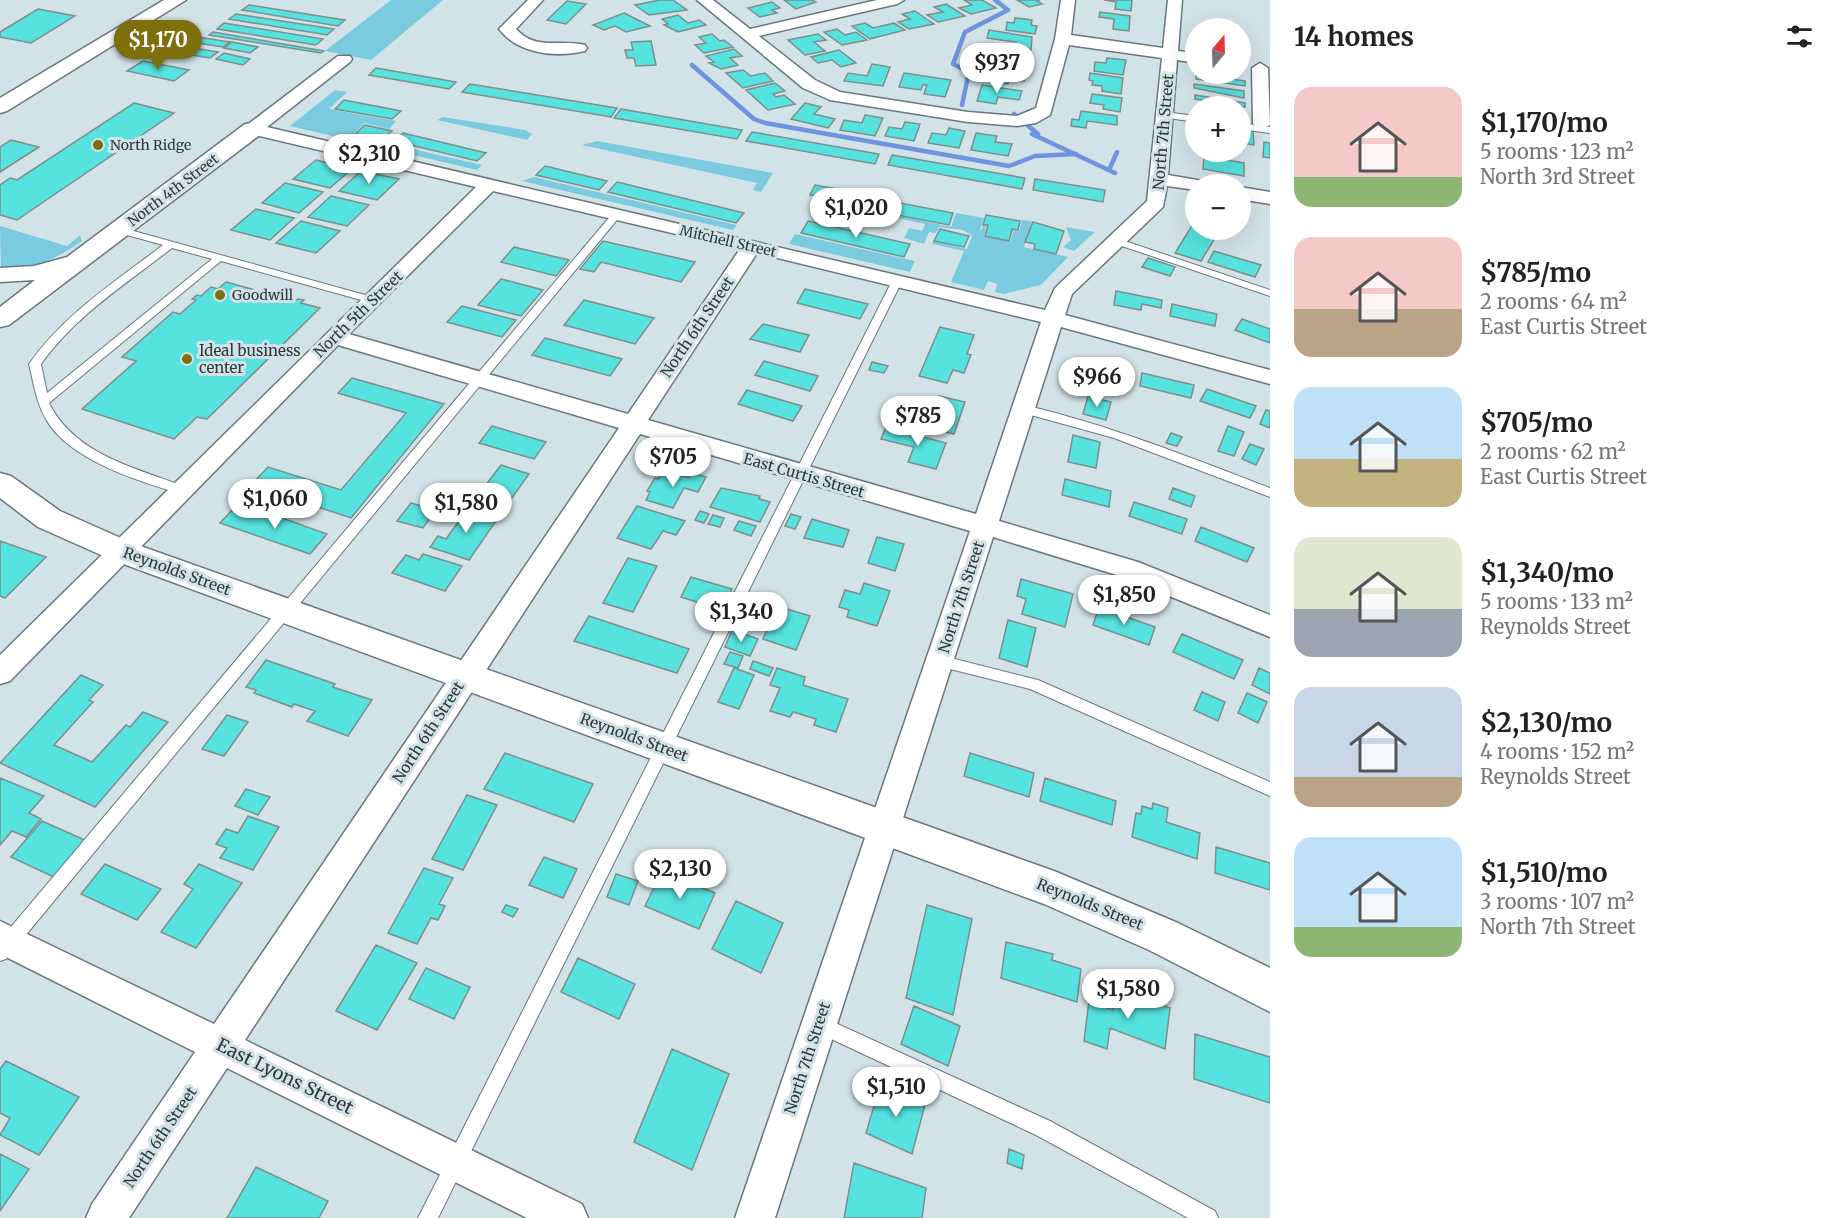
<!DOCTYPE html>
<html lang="en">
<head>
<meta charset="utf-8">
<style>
	:root { --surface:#fff; --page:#f6f6f6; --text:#222; --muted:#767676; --accent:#7e6f0d }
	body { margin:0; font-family:Merriweather,serif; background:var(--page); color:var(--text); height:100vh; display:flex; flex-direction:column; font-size:22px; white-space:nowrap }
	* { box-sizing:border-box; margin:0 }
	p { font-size:20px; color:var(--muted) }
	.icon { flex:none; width:33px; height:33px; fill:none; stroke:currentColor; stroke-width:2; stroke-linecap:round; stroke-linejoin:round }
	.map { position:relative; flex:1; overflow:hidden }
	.details { display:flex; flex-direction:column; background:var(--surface); width:570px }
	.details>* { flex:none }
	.needle { width:39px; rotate:19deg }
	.buttons { position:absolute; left:1185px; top:18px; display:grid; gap:12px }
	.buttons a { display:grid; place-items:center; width:66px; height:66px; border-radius:50%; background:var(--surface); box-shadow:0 6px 24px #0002; font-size:30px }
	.price { position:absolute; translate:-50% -51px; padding:0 14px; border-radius:21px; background:#fff; color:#222; font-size:20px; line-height:39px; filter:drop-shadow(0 2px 3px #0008) }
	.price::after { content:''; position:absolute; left:50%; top:36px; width:18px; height:14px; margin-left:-9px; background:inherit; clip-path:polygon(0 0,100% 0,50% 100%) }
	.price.selected { background:var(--accent); color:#fff }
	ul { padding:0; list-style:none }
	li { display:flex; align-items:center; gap:18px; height:150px; padding:0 24px }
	li span { display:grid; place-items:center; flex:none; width:168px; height:120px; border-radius:18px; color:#555 }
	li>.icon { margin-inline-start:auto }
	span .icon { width:72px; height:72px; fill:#fffc; stroke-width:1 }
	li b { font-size:26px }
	h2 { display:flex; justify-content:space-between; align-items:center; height:72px; padding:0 24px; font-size:26px }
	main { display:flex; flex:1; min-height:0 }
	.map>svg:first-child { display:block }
</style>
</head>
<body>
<main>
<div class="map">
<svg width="1270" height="1218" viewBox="0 0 1270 1218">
	<rect width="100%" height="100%" fill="#d2e3e7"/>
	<path fill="#7bcbe0" d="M391 0H443L371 60 325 51Z
		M335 90 347 92 329 109 396 121 389 129 365 123 352 135 482 165 477 170 290 126Z
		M443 117 525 130 532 134 527 140 437 120Z
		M597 141 773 173 761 192 753 190 757 183 582 145Z
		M534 177 737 225 733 230 522 181Z
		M813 197 951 227 956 213 984 218 979 233 984 225 986 226 984 236 1010 242 1013 230 1019 231 1022 220 1032 221 1024 247 1068 257 1041 285 1004 294 995 292 997 284 988 281 984 290 951 282 964 251 932 244 933 241 967 249 972 236 963 230 939 227 936 233 929 232 924 244 904 238 909 228 922 231 925 224 812 200Z
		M0 226 67 246 80 235 82 241C56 259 34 270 1 267Z
		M1066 227 1095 232 1074 251 1063 247 1071 240Z
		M795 234 915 261 910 272 789 244Z"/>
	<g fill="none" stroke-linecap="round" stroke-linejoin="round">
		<path stroke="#6f93de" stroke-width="4.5" d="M692 65 754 119 765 123 1009 166 1035 156 1076 154
			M962 105 969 72 953 64 965 32 1008 10 995 0
			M1014 114 1038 134
			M1032 134 1115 173
			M1109 170 1117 152"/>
	</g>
	<path fill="#56e2df" stroke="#7d8e8d" stroke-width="1.5" d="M660 0H673L687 10 649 15 635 5Z
		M784 0H812L816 2 796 9Z
		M964 0H982L996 8 971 14 959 8 972 5Z
		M1017 0H1040L1037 1 1042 4 1029 7Z
		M1104 0H1132L1131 11 1115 9 1116 2Z
		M567 1 586 4 566 24 547 20Z
		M772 2 780 8 772 10 777 13 760 17 748 8Z
		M946 4 965 16 938 22 927 15 943 12 934 7Z
		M249 5 345 20 338 26 242 10Z
		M38 9 75 16 31 43 0 37V32Z
		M915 11 934 24 909 29 898 22 910 19 902 14Z
		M1100 12 1130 16 1129 31 1113 29 1114 19 1099 17Z
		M624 13 650 26 626 32 615 26 604 30 593 25Z
		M236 14 334 29 327 35 229 19Z
		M678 15 688 23 699 20 706 25 678 32 664 25 668 24 662 19Z
		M1015 18 1032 20 1031 25 1037 26 1035 34 1006 30 1007 22 1014 23Z
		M224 23 323 39 316 45 217 29Z
		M865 23 873 28 894 23 905 30 870 39 852 26Z
		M837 29 845 35 856 32 867 40 842 45 824 32Z
		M989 30 1032 37 1031 50 1014 48 1016 42 987 38Z
		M213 32 324 51 321 53 209 35Z
		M171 33 230 42 223 47 165 38Z
		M712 34 720 41 724 40 733 47 704 53 695 45 706 43 699 37Z
		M818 34 826 40 814 42 825 51 805 55 788 40Z
		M150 41 218 52 210 58 142 47Z
		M651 41 656 65 636 66 634 58H627L625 50H633L631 42Z
		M232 42 258 47 250 53 224 48Z
		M984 48 1027 54 1025 60 1030 61 1028 68 1011 66 1013 61 1002 59 1001 63 984 61 985 56H982Z
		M734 49 742 56 730 58 738 65 721 69 709 63 714 62 706 56Z
		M839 50 856 63 841 67 832 60 818 63 811 57Z
		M224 53 250 59 243 65 216 59Z
		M1107 58 1126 60 1123 75 1094 71 1095 62 1106 63Z
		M143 61 189 70 174 81 127 71Z
		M872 64 890 67 883 86 844 81 848 73 867 76Z
		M990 67 1026 73 1024 81 1009 79 1008 84 986 81Z
		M376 68 456 82 449 89 369 75Z
		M743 70 751 76 765 73 773 81 743 88 726 73Z
		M904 73 951 80 945 97 924 94 927 85H923L921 90 899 87Z
		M1090 73 1123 78 1121 94 1102 91V86L1092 85 1093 81 1089 80Z
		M1196 74 1245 81V86L1196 79Z
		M775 83 785 91 773 94 776 97 784 95 795 104 768 110 746 90Z
		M470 84 617 108 611 117 462 92Z
		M1194 84 1244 91V98L1194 88Z
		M982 85 1022 91 1019 100 998 97 996 104 977 101Z
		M1092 94 1122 98 1120 112 1103 109 1104 105 1090 103Z
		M1195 95 1245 103V107L1195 99Z
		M344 100 401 111 392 119 335 109Z
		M134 103 174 113 17 220 0 215V185L10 178 17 180Z
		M805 103 821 107 814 114 835 119 828 128 791 119Z
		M621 109 742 130 737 139 614 118Z
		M1081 111 1117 116V125L1087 121 1086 128 1071 126 1072 119 1079 120Z
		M865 115 883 118 875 136 840 130 844 120 862 123Z
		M905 122 920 124 914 141 885 136 889 127 902 129Z
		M365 125 392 131 381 140 355 134Z
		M949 128 965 131 959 148 928 143 932 133 946 135Z
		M1240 129 1253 131 1254 145 1240 143Z
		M752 132 879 154 875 164 746 141Z
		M403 133 486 153 477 161 394 141Z
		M976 133 997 136 995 142 1012 144 1008 156 971 150Z
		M11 140 39 147 0 172V147Z
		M1264 142 1270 143V158L1263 157Z
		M892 155 1025 178 1022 189 888 165Z
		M1204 156 1244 163V176L1203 169Z
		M316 160 352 169 330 188 293 179Z
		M545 166 607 181 599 190 536 175Z
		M361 171 399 179 377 200 339 191Z
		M1035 179 1105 190 1103 202 1033 190Z
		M617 182 744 213 736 223 608 192Z
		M285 183 323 192 299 213 262 203Z
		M815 185 885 198 884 200 953 213 949 225 881 212 882 208 810 195Z
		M331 196 369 205 347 226 308 217Z
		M256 209 294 218 270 240 231 230Z
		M986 215 1020 221 1018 230 1012 229 1009 241 985 236 988 225H983Z
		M1196 219V230H1220L1201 261 1175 253Z
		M301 221 340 231 316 253 276 243Z
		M808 221 910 244 904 257 801 233Z
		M1033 222 1064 231 1056 254 1034 249 1035 244 1025 242Z
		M940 229 969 236 964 247 934 241Z
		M603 241 695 262 681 282 601 262 594 272 580 269Z
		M514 247 569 260 556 276 501 262Z
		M1214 251 1261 265 1255 277 1208 262Z
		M1148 258 1175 267 1170 276 1142 267Z
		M501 279 543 290 521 316 478 305Z
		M226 282 295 301 298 299 304 300 301 303 320 308 207 419 197 417 174 439 82 409 136 361 122 357 173 312 180 314 196 300 192 299 197 295 201 296 211 287 218 289Z
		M805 289 868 304 860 319 797 303Z
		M1116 291 1162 300 1161 308 1142 304 1141 310 1114 305Z
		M584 300 654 318 635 344 564 325Z
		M1172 304 1217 314 1215 326 1170 316Z
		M462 306 516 320 502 337 447 322Z
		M1242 319 1270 329V343L1235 330Z
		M763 324 809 335 800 352 750 339Z
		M940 327 974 335 967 354 971 355 964 373 953 370 947 383 919 376Z
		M545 338 622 359 610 376 532 355Z
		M764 361 818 376 810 391 755 375Z
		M872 362 888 366 884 373 869 370Z
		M1096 362 1120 367 1118 384 1093 379Z
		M1142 373 1194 385 1191 398 1140 386Z
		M352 378 444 404 351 518 251 485 268 467 341 490 406 413 338 393Z
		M1207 389 1256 406 1250 418 1200 401Z
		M747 390 802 406 793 421 738 404Z
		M939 396 965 402 954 434 927 427Z
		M1088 396 1111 402 1106 420 1083 414Z
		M1266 410 1270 411V428L1260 424Z
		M492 426 546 442 534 459 479 443Z
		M1228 426 1244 432 1234 456 1218 451Z
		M886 427 946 443 936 469 908 462 914 447 881 439Z
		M1171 433 1182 437 1177 446 1166 443Z
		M1073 435 1100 442 1096 468 1068 462Z
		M1250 444 1264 449 1256 465 1242 459Z
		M501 465 529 474 502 512 473 502Z
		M663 471 689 478 692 473 706 477 698 492 684 488 673 508 646 500 650 492 647 491 655 478 658 479Z
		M1065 479 1111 491 1109 507 1062 495Z
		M721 488 760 496 759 499 770 502 760 522 710 507Z
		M1173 488 1195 496 1191 507 1169 499Z
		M1134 502 1187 519 1182 534 1129 516Z
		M411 503 436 510 423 528 397 521Z
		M236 506 271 518 274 515 327 534 310 554 220 523Z
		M461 506 498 518 469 560 430 547 438 536 446 539 462 517 454 515Z
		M637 506 685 521 676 535 663 531 651 549 617 538Z
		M700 511 709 514 704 523 695 520Z
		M791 514 801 517 795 529 785 526Z
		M713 515 724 518 720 527 708 524Z
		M812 519 849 530 843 547 804 538Z
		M739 521 756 526 751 536 734 530Z
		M1201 527 1254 548 1247 562 1195 541Z
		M877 537 904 544 895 571 868 563Z
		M0 541 46 557 5 598 0 596Z
		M423 554 462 566 445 591 392 573 406 555 419 560Z
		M628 558 657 566 633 612 603 603Z
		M691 577 732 589 722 610 681 597Z
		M1021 579 1073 594 1065 627 1022 614 1026 599 1017 596Z
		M864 583 890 591 877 626 847 617 849 610 839 607 845 590 860 594Z
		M764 602 810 616 796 650 763 639 769 625 755 620Z
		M1099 607 1155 627 1149 645 1093 625Z
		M589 616 689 649 677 673 574 641Z
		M1008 620 1036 628 1027 667 999 658Z
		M732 630 758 639 750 656 725 647Z
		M1182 634 1243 660 1234 679 1173 652Z
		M730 652 743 656 738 668 724 664Z
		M266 660 335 684 333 687 372 700 348 736 307 721 315 711 294 704 292 707 254 693 256 690 246 687Z
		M753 661 773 668 769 676 750 669Z
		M734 668 754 675 739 709 718 702Z
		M777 668 805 677 803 685 848 699 836 732 814 725 816 719 793 712 790 717 770 711 780 688 770 685Z
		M1259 668 1270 673V694L1252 685Z
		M81 675 103 685 89 700 93 702 54 745 92 762 126 725 130 727 143 712 168 722 95 807 0 763Z
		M1202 692 1225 702 1218 721 1194 710Z
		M1247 693 1267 702 1258 723 1238 713Z
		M227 715 248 722 224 756 202 749Z
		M505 753 593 784 574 822 484 789Z
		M970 753 1034 773 1029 797 964 776Z
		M0 778 44 796 29 813 41 819 26 837 12 831 0 845Z
		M1045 778 1116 801 1112 825 1040 801Z
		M246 789 270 797 258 815 235 806Z
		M467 795 497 805 463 870 432 859Z
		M1153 803 1168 808 1166 822 1200 833 1197 859 1132 837 1136 813 1141 814 1142 806 1152 809Z
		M248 816 279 827 253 870 220 858 227 848 216 844 226 829 238 833Z
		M42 821 87 841 56 878 11 857Z
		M1216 847 1270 863V890L1215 873Z
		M544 857 577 869 563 898 529 885Z
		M105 864 161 889 137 920 81 894Z
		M199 864 242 883 196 948 161 932 193 889 184 884Z
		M424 868 453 878 439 904 445 906 438 920 431 918 417 944 388 933Z
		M662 871 715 893 699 929 645 906Z
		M616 874 638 881 629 905 607 897Z
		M736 901 783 923 761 973 712 949Z
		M506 905 518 909 513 917 502 912Z
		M927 905 972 919 953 1015 906 998Z
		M1006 942 1053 954 1052 960 1081 969 1077 1002 1001 978Z
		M376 945 417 963 377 1030 336 1011Z
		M578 958 635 984 619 1019 561 992Z
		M426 968 470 987 454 1019 409 999Z
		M1116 988 1170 1008 1165 1049 1110 1028 1107 1049 1084 1041 1089 1001 1113 1010Z
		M914 1006 960 1026 948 1066 901 1044Z
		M1195 1034 1270 1057V1103L1194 1079Z
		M672 1049 729 1074 692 1170 634 1142Z
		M6 1061 79 1097 39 1155 0 1135 10 1118 0 1113V1069Z
		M881 1082 926 1101 912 1154 866 1133Z
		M1009 1149 1024 1155 1022 1169 1007 1163Z
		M0 1154 29 1169 0 1211Z
		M854 1163 926 1188 922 1218H844Z
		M256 1167 328 1201 319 1218H227Z"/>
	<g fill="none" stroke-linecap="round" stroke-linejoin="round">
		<defs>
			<path id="lane" d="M1164 112 1196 116V122L1161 117V113Z
				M1240 123 1270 127V133L1240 129Z
				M613 213 621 215 6 959 0 961V940Z
				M119 227 376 298 377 300 372 303 221 261 49 403C75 455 136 468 186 487L188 490 186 493 182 494C140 482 70 460 47 421 36 403 34 384 29 364 63 315 116 281 163 245L116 232V228ZM172 248 212 259 47 393 41 364C75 316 126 284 172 248Z
				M1116 238 1270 290V296L1113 243V239Z
				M897 278 902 281 438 1218H418L892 281Z
				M1024 405C1109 425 1189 457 1270 488V497L1114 438 1020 412 1018 409Z
				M939 655 1038 680 1270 782V796L1030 689 934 665 932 661 934 657Z
				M818 1015 1050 1121 1215 1211 1218 1218H1188L1036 1135 812 1030 809 1024 812 1018Z"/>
			<path id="street" d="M528 0H543L516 29C536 51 560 39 585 45L587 48 585 51C556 58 518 54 499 29Z
				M697 0H713L750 29 877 0H904L897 4 759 36 815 80 840 92 968 112 1017 116 1036 108 1055 39 1061 0H1075L1071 35 1163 48 1168 0H1182L1178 51 1196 53V63L1177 60 1168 175 1203 181 1205 184H1196V190L1167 186 1163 207 1072 294 1065 315 1270 370V384L1061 327 999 521 1138 562 1270 615V637L1120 576 993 537 775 1218H735L970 531 640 434 245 1040 582 1204 588 1218H527L227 1068 129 1218H86L92 1204 195 1052 0 954V921L214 1024 619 428 338 345 10 681 0 684V655L476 187 247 133 244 129 247 125 338 56H350L352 59 350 62 267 127 1045 310 1055 288 1147 201 1162 58 1069 45 1050 115 1036 123 1017 126 968 122 830 100 803 88ZM493 191 740 249 628 414 349 334ZM757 253 1041 322 976 514 648 420Z
				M1260 63 1268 68 1270 125 1262 129 1253 124 1252 68Z
				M1240 187 1270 192V204L1240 199Z"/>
			<path id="secondary" d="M253 123 261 124 264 129 261 134 9 325 0 327V307L35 280 0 282V268L34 266 67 257 245 124Z
				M0 473 11 476 60 511 132 543 1054 871 1178 923 1270 968V1012L1149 950 1044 904 110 559 38 527 0 498Z"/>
			<path id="primary" d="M164 0H186L7 111 0 113V98Z"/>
		</defs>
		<use href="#lane" stroke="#69787c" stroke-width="2"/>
		<use href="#street" stroke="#69787c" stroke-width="3"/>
		<use href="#secondary" stroke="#69787c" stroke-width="3"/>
		<use href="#primary" stroke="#69787c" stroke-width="3"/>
		<use href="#lane" fill="#fff" fill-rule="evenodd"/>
		<use href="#street" fill="#fff" fill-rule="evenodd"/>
		<use href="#secondary" fill="#fff" fill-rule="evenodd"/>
		<use href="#primary" fill="#fff" fill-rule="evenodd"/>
	</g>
	<g fill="#7e6f0d" stroke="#d2e3e7" stroke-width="2">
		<circle cx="98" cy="145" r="6"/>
		<circle cx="220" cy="295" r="6"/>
		<circle cx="187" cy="359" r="6"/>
	</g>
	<g text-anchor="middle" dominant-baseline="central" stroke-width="6" stroke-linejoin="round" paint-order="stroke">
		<g font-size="14" fill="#313839" stroke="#d2e3e7" text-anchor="start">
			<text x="110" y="145">North Ridge</text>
			<text x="232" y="295">Goodwill</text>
		</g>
		<g font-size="14" fill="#313839" stroke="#d2e3e7">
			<text transform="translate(173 190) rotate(-37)">North 4th Street</text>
			<text transform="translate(728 241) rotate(13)">Mitchell Street</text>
		</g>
		<g font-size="15" fill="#313839" stroke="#d2e3e7">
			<text transform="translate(1163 132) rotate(-85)">North 7th Street</text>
			<text transform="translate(358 314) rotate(-44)">North 5th Street</text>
			<text transform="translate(697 327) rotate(-56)">North 6th Street</text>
			<text transform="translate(804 475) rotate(16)">East Curtis Street</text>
			<text transform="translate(177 571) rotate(20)">Reynolds Street</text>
			<text transform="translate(961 597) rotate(-72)">North 7th Street</text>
			<text transform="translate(428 732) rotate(-57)">North 6th Street</text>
			<text transform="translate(634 737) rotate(20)">Reynolds Street</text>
			<text transform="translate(1090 904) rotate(22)">Reynolds Street</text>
			<text transform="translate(807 1058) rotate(-72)">North 7th Street</text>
			<text transform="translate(160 1137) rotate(-56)">North 6th Street</text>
		</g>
		<g font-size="15" fill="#313839" stroke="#d2e3e7" text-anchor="start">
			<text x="199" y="350">Ideal business<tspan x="199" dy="17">center</tspan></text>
		</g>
		<g font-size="18" fill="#313839" stroke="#d2e3e7">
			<text transform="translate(285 1076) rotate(26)">East Lyons Street</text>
		</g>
	</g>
</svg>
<div class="buttons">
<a><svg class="needle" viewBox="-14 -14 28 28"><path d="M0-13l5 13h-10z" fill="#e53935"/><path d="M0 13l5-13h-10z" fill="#767676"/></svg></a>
<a>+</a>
<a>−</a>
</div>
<b class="price selected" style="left:158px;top:71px">$1,170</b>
<b class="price" style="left:997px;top:94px">$937</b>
<b class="price" style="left:369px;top:185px">$2,310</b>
<b class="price" style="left:856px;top:239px">$1,020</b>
<b class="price" style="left:1097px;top:408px">$966</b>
<b class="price" style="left:918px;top:447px">$785</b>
<b class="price" style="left:673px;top:488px">$705</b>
<b class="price" style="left:275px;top:530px">$1,060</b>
<b class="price" style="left:466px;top:534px">$1,580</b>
<b class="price" style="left:1124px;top:626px">$1,850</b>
<b class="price" style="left:741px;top:643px">$1,340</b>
<b class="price" style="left:680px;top:900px">$2,130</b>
<b class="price" style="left:1128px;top:1020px">$1,580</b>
<b class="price" style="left:896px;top:1118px">$1,510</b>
</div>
<section class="details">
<h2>14 homes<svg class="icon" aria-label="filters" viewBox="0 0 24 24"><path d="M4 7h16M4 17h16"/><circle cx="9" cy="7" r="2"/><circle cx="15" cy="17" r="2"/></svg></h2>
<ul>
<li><span style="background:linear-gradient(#f6c9c9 75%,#8fb573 0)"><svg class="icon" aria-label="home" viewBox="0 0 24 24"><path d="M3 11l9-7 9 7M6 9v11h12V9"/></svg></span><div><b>$1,170/mo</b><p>5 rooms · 123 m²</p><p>North 3rd Street</p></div></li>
<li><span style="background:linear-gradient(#f6c9c9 60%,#b9a48a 0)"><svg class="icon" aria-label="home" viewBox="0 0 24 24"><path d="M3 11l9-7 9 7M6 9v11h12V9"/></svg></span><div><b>$785/mo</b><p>2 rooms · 64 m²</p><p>East Curtis Street</p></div></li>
<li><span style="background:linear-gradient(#bfe0f5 60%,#c2b280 0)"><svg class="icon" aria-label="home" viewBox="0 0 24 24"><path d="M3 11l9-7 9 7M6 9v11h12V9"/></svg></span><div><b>$705/mo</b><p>2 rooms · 62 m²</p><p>East Curtis Street</p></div></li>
<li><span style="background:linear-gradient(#dfe7d0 60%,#9aa5b1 0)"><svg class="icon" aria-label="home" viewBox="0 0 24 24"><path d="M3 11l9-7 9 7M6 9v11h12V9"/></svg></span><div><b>$1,340/mo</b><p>5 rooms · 133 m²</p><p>Reynolds Street</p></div></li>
<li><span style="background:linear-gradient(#c9d6e8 75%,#b9a48a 0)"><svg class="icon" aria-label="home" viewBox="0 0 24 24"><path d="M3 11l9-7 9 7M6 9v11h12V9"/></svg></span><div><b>$2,130/mo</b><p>4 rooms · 152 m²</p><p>Reynolds Street</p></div></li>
<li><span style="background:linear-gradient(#bfe0f5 75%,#8fb573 0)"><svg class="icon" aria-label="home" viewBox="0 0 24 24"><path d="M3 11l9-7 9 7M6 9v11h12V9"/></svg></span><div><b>$1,510/mo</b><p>3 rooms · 107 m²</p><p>North 7th Street</p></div></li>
</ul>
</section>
</main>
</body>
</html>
